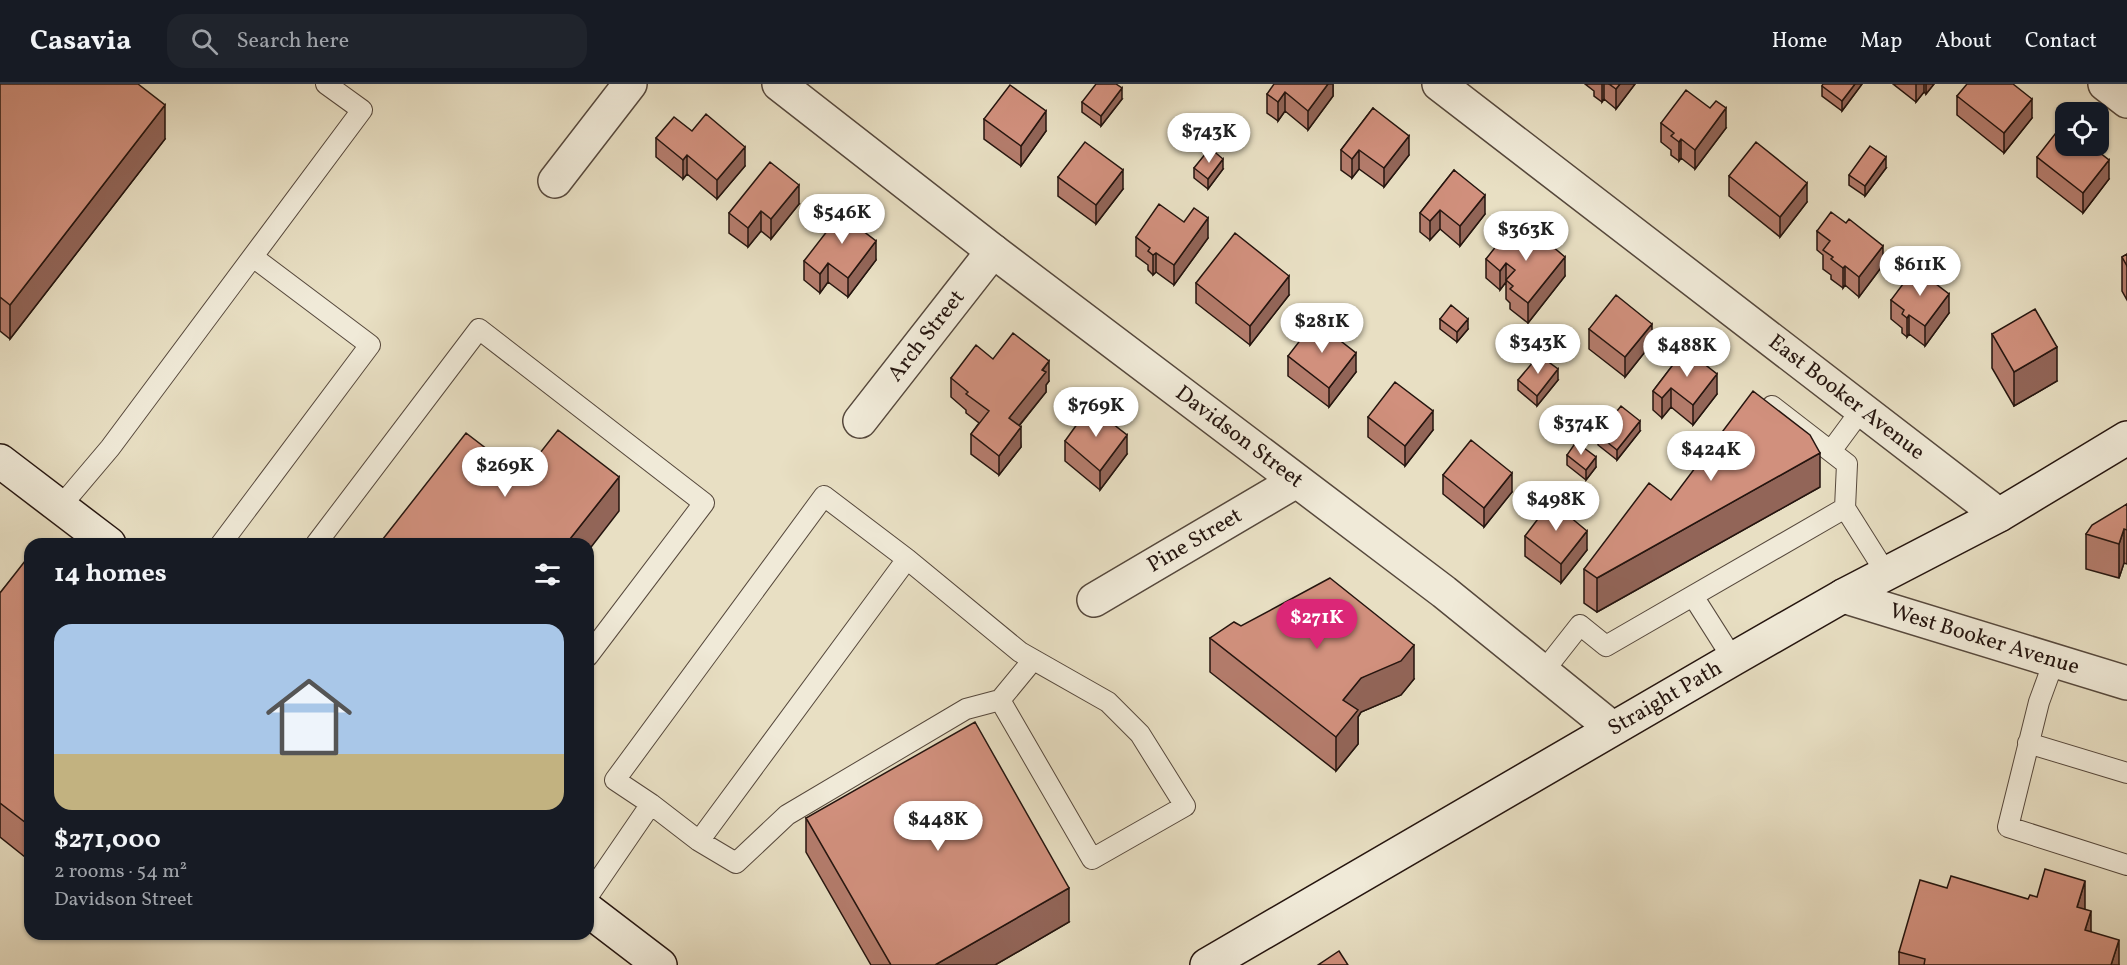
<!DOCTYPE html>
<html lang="en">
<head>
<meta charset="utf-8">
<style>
	:root { --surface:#171b24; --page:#20242c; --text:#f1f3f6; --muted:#9ea1a6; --line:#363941; --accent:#db2777 }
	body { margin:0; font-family:Vollkorn,serif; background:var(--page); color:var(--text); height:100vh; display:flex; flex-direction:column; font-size:22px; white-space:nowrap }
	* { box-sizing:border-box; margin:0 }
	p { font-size:20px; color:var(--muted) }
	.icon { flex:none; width:33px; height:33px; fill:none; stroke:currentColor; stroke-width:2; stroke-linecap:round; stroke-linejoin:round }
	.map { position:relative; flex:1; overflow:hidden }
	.details { position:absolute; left:24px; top:454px; width:570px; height:402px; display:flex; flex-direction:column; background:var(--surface); border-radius:18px; box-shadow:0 2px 4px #0004 }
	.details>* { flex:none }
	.tools { position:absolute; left:2055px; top:18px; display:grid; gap:12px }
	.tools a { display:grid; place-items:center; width:54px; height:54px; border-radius:12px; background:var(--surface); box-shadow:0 2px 4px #0004; font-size:30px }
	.price { position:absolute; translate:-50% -51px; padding:0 14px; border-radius:21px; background:#fff; color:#222; font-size:20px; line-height:39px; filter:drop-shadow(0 2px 3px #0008) }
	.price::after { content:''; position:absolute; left:50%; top:36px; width:18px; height:14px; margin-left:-9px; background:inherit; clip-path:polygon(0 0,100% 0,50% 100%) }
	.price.selected { background:var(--accent); color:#fff }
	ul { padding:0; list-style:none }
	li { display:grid; align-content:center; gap:12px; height:318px; padding:0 30px }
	li span { display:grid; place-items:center; height:186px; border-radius:18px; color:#555 }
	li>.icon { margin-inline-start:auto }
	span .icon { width:108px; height:108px; fill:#fffc; stroke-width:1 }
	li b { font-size:26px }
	h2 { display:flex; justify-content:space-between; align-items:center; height:72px; padding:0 30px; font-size:26px }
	header { display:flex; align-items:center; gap:36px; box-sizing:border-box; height:84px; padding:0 30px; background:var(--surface); border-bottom:2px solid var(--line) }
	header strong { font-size:28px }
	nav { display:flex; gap:33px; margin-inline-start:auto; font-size:21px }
	.search { width:420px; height:54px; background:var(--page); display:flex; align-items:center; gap:15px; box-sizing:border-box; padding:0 21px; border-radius:18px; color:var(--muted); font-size:22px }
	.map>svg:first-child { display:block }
</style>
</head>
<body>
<header>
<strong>Casavia</strong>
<div class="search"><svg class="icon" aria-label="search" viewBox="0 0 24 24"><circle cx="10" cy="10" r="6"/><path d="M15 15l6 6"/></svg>Search here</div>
<nav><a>Home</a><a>Map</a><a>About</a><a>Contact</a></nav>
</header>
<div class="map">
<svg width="2127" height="881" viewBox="0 0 2127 881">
	<rect width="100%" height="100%" fill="#e8dfc3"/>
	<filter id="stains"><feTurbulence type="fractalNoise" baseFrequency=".00333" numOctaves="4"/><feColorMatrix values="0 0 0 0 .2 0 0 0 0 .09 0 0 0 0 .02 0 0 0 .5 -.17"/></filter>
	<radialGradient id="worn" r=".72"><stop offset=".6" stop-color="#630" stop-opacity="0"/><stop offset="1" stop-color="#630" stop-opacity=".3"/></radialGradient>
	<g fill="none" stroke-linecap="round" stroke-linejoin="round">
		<defs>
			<path id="lane" d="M1831 367 1862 325
				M824 412 907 475 699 757 651 720 615 696Z
				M60 423 110 364 362 26 326 0
				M1845 424 1886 489
				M221 460 370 261 253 173
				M316 460 479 245 704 419 588 572
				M1693 512 1733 575
				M2054 577 2039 618 2008 743 2127 781
				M1543 588 1580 541 1606 562 1845 424 1847 380 1772 322
				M1000 616 1033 576
				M2028 659 2127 689
				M699 757 736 779 787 731 966 625 1000 616 1092 775 1185 722 1140 650 1108 618 1020 568 907 475
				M588 812 651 720"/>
			<g id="street">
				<path id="s1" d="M779 0 993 167 1444 508 1612 644"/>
				<path id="s2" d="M1439 0 1999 431"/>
				<path d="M2105 0 2127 17"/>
				<path d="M555 97 630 0"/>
				<path id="s3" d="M860 337 993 167"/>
				<path id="s4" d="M1843 512 2127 599"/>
				<path id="s5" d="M1094 516 1296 397"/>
			</g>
			<g id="secondary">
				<path d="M0 377 109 460"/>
				<path d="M588 826 660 881"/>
				<path id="s6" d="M1207 881 1733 575 1843 512 1999 431 2127 354"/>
			</g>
		</defs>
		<use href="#lane" stroke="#56483c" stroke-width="22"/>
		<use href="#street" stroke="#56483c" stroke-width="36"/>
		<use href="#secondary" stroke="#25150f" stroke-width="36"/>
		<use href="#lane" stroke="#f0ead8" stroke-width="20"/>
		<use href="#street" stroke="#f0ead8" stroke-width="33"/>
		<use href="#secondary" stroke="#f0ead8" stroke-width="33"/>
	</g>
	<path fill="#b47c6c" stroke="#25150f" stroke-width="1.5" d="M0 0 165 55 10 255 0 247Z
		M1333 0V12L1308 46 1285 27 1278 37 1267 29V10Z
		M1585 0H1635L1616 25 1604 15 1602 18 1594 12V7Z
		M1823 0H1862L1842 27 1822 12V2Z
		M1893 0H1934L1926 10 1924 8 1916 18Z
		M1957 12 2032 34 2004 69 1957 31Z
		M1122 15 1101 42 1082 28V18Z
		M1373 24 1409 71 1384 103 1359 85 1352 94 1341 86V66Z
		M984 35 1046 47 1021 82 984 55Z
		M1661 39 1726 44 1695 85 1681 74 1679 77 1671 71V66L1661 58Z
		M692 47 745 82 717 115 687 90 683 95 656 73V54Z
		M2037 73 2109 95 2083 129 2037 93Z
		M1194 84 1223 85 1208 105 1194 94Z
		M1886 84 1865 112 1849 101V91Z
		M1454 86 1485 130 1460 162 1440 145 1430 156 1420 148V129Z
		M1729 92 1807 118 1780 153 1729 112Z
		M1058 93 1123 105 1096 140 1058 112Z
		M799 120 771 155 761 147 748 163 729 149V129Z
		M1184 138 1208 154 1174 201 1156 188 1153 191 1148 186V181L1136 172V153Z
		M1817 147 1883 181 1859 213 1845 201 1843 204 1831 195V191L1823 185V171L1817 166Z
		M865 148 876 176 848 213 828 198 820 209 804 196V177Z
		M1522 158 1553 163 1565 192 1528 239 1510 225V219L1506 215V198L1500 206 1486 194V175Z
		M2127 170V216L2122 207V173Z
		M1196 199 1289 211 1250 261 1196 219Z
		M1891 216 1949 229 1925 262 1909 250 1907 253 1902 249V244L1891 235Z
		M1440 235 1468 245 1457 258 1440 245Z
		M1589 245 1652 259 1625 293 1589 265Z
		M1992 250 2057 297 2014 322 1992 284Z
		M1685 265 1717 310 1693 341 1671 323 1662 334 1653 326V307Z
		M1288 272 1356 288 1329 323 1288 292Z
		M993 275 1049 297 1046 301V308L1019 342 1021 363 999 391 971 370V350L979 339 966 329V326L951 313V294Z
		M1518 296H1558L1537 322 1518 306Z
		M1368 333 1433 346 1405 382 1368 353Z
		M1640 347 1617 376 1598 361V351Z
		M1065 357 1127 370 1100 406 1065 377Z
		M1567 371 1596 383 1586 396 1567 381Z
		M1443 391 1512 408 1484 443 1443 410Z
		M1820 403 1597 528 1584 519V485L1671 416Z
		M2127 420V480L2124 479 2119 494 2086 485V450Z
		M1563 427 1587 466 1561 499 1525 472V452Z
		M30 473V777L0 753V509Z
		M1241 542 1414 595 1401 611 1361 628 1358 633V660L1336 687 1210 588V554Z
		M806 734 1069 838 995 881H871L806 768Z
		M1947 804 2028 815 2085 826 2091 848 2119 881H1899V868Z"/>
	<path fill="#926558" stroke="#25150f" stroke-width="1.5" d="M1328 0H1333V12L1308 46V27Z
		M1602 0H1604V15L1602 18Z
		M1620 0H1635L1616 25V5Z
		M1855 0H1862L1842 27V17Z
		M1916 0H1924V8L1916 18Z
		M1926 0H1934L1926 10Z
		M1122 4V15L1101 42V32Z
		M1285 8V27L1278 37V18Z
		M2032 15V34L2004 69V49Z
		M165 21V55L10 255V221Z
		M1726 24V44L1695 85V66Z
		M1046 27V47L1021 82V62Z
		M1409 52V71L1384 103V84Z
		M1681 55V74L1679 77V58Z
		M745 63V82L717 115V96Z
		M1359 66V85L1352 94V75Z
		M687 71V90L683 95V76Z
		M1886 73V84L1865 112V102Z
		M1223 75V85L1208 105V95Z
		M2109 76V95L2083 129V109Z
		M1123 86V105L1096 140V121Z
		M1807 99V118L1780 153V133Z
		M799 101V120L771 155V135Z
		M1485 111V130L1460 162V142Z
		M1440 126V145L1430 156V137Z
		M761 127V147L748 163V144Z
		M865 134V153L858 143Z
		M1208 134V154L1174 201V181Z
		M876 157V176L848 213V194Z
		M1883 162V181L1859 213V193Z
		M1156 169V188L1153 191V171Z
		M1565 173V192L1528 239V219Z
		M828 179V198L820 209V190Z
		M1506 179V198L1500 206V187Z
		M1845 182V201L1843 204V184Z
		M1289 192V211L1250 261V242Z
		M1949 210V229L1925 262V242Z
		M1909 231V250L1907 253V234Z
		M1468 235V245L1457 258V248Z
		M1652 240V259L1625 293V273Z
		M2057 263V297L2014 322V288Z
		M1356 269V288L1329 323V304Z
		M1049 277V297L1046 301V308L1009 354V334Z
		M1558 285V296L1537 322V312Z
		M1717 290V310L1693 341V321Z
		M1671 304V323L1662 334V314Z
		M1433 327V346L1405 382V362Z
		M1640 337V347L1617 376V366Z
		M1021 343V363L999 391V372Z
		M1127 351V370L1100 406V387Z
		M1820 369V403L1597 528V494Z
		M1596 373V383L1586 396V386Z
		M1512 389V408L1484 443V424Z
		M619 393V427L588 467V460H566Z
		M1563 416V436L1558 423Z
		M2124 445V479L2119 494V460Z
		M1587 447V466L1561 499V480Z
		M1414 561V595L1401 611 1361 628 1358 633V660L1336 687V653L1343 616 1361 594Z
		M2085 797V831L2077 823Z
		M1069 804V838L995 881H935Z
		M2091 827V862L2085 846Z
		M2119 856V881H2111Z"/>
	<path fill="#d1907d" stroke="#25150f" stroke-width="1.5" d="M0 0H138L165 21 10 221 0 213Z
		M1096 0H1116L1122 4 1101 32 1082 18Z
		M1274 0H1328L1308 27 1285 8 1278 18 1267 10Z
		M1609 0H1620L1616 5Z
		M1823 0H1855L1842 17 1822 2Z
		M1967 0H2013L2032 15 2004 49 1957 12Z
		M1010 1 1046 27 1021 62 984 35Z
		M1686 6 1710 24 1716 17 1726 24 1695 66 1681 55 1679 58 1671 52 1674 49 1661 39Z
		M1373 24 1409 52 1384 84 1359 66 1352 75 1341 66Z
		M706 30 745 63 717 96 687 71 683 76 656 54 674 33 692 47Z
		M2063 40 2066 41V62H2091L2109 76 2083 109 2037 73Z
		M1085 58 1123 86 1096 121 1058 93Z
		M1756 58 1807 99 1780 133 1729 92Z
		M1870 62 1886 73 1865 102 1849 91Z
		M1210 64 1223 75 1208 95 1194 84Z
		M770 78 799 101 771 135 761 127 748 144 729 129Z
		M1454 86 1485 111 1460 142 1440 126 1430 137 1420 129Z
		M848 120 865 134 858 143 876 157 848 194 828 179 820 190 804 177Z
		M1159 120 1184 138 1194 124 1208 134 1174 181 1156 169 1153 171 1148 167 1150 164 1136 153Z
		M1831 128 1846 139 1849 135 1883 162 1859 193 1845 182 1843 184 1831 175 1833 173 1823 166 1830 157 1817 147Z
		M1531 146 1545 156 1547 153 1553 158 1552 162 1565 173 1528 219 1510 205 1513 202 1506 196 1515 186 1506 179 1500 187 1486 175 1508 147 1522 158Z
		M1235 149 1289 192 1250 242 1196 199Z
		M2127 170V182L2122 173Z
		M1915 184 1949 210 1925 242 1909 231 1907 234 1902 230 1904 226 1891 216Z
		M1616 211 1652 240 1625 273 1589 245Z
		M1451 221 1468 235 1457 248 1440 235Z
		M2035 225 2057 263 2014 288 1992 250Z
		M1315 237 1356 269 1329 304 1288 272Z
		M1013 249 1049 277 1042 286 1046 288 1009 334 1021 343 999 372 971 350 989 327 966 310 968 308 951 294 976 261 993 275Z
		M1685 265 1717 290 1693 321 1671 304 1662 314 1653 307Z
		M1539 271 1558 285 1537 312 1518 296Z
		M1395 298 1433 327 1405 362 1368 333Z
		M1753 307 1810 351 1820 369 1597 494 1584 485 1649 399 1671 416Z
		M1090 322 1127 351 1100 387 1065 357Z
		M1621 322 1640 337 1617 366 1598 351Z
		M558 346 619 393 566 460H379L466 349 522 392Z
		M1471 356 1512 389 1484 424 1443 391Z
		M1576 358 1596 373 1586 386 1567 371Z
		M1556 411 1563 416 1558 423 1587 447 1561 480 1525 452Z
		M2127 420V446L2124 445 2119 460 2086 450 2092 441Z
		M29 472 30 473V742L0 719V509Z
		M1330 494 1414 561 1401 577 1361 594 1343 616 1358 626 1336 653 1210 554 1234 538 1241 542Z
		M975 638 1069 804 935 881H891L806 734Z
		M2045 785 2085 797 2077 823 2091 827 2085 846 2119 856 2111 881H1924L1925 875 1899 868 1920 796 1947 804 1951 792 2028 815 2030 811 2037 813Z
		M1339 867 1348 881H1318Z"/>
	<g text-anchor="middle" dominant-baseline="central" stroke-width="4.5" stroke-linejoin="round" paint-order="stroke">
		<g font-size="22" fill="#25150f" stroke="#f0ead8">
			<text stroke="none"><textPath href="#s3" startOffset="108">Arch Street</textPath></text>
			<text stroke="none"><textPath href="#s2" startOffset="514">East Booker Avenue</textPath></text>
			<text stroke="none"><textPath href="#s1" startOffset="580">Davidson Street</textPath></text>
			<text stroke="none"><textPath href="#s5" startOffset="117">Pine Street</textPath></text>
			<text stroke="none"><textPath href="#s4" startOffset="148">West Booker Avenue</textPath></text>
			<text stroke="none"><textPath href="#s6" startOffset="530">Straight Path</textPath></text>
		</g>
	</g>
	<rect width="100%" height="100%" filter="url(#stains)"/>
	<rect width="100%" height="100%" fill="url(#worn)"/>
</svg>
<div class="tools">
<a><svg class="icon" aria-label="locate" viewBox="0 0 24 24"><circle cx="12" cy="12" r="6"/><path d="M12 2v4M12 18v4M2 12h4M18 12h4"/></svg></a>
</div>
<b class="price" style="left:1209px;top:80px">$743K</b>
<b class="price" style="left:842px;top:161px">$546K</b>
<b class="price" style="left:1526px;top:178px">$363K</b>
<b class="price" style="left:1920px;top:213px">$611K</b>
<b class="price" style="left:1322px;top:270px">$281K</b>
<b class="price" style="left:1538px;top:291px">$343K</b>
<b class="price" style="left:1687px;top:294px">$488K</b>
<b class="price" style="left:1096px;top:354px">$769K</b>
<b class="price" style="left:1581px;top:372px">$374K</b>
<b class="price" style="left:1711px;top:398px">$424K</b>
<b class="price" style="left:505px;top:414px">$269K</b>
<b class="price" style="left:1556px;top:448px">$498K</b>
<b class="price selected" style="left:1317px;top:566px">$271K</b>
<b class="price" style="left:938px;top:768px">$448K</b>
<section class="details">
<h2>14 homes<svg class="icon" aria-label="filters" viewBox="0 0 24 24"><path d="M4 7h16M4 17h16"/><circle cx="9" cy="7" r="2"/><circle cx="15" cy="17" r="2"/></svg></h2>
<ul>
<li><span style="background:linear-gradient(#a9c7e8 70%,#c2b280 0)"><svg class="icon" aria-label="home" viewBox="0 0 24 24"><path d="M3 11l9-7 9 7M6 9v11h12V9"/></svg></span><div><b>$271,000</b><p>2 rooms · 54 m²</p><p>Davidson Street</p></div></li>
</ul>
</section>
</div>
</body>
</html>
